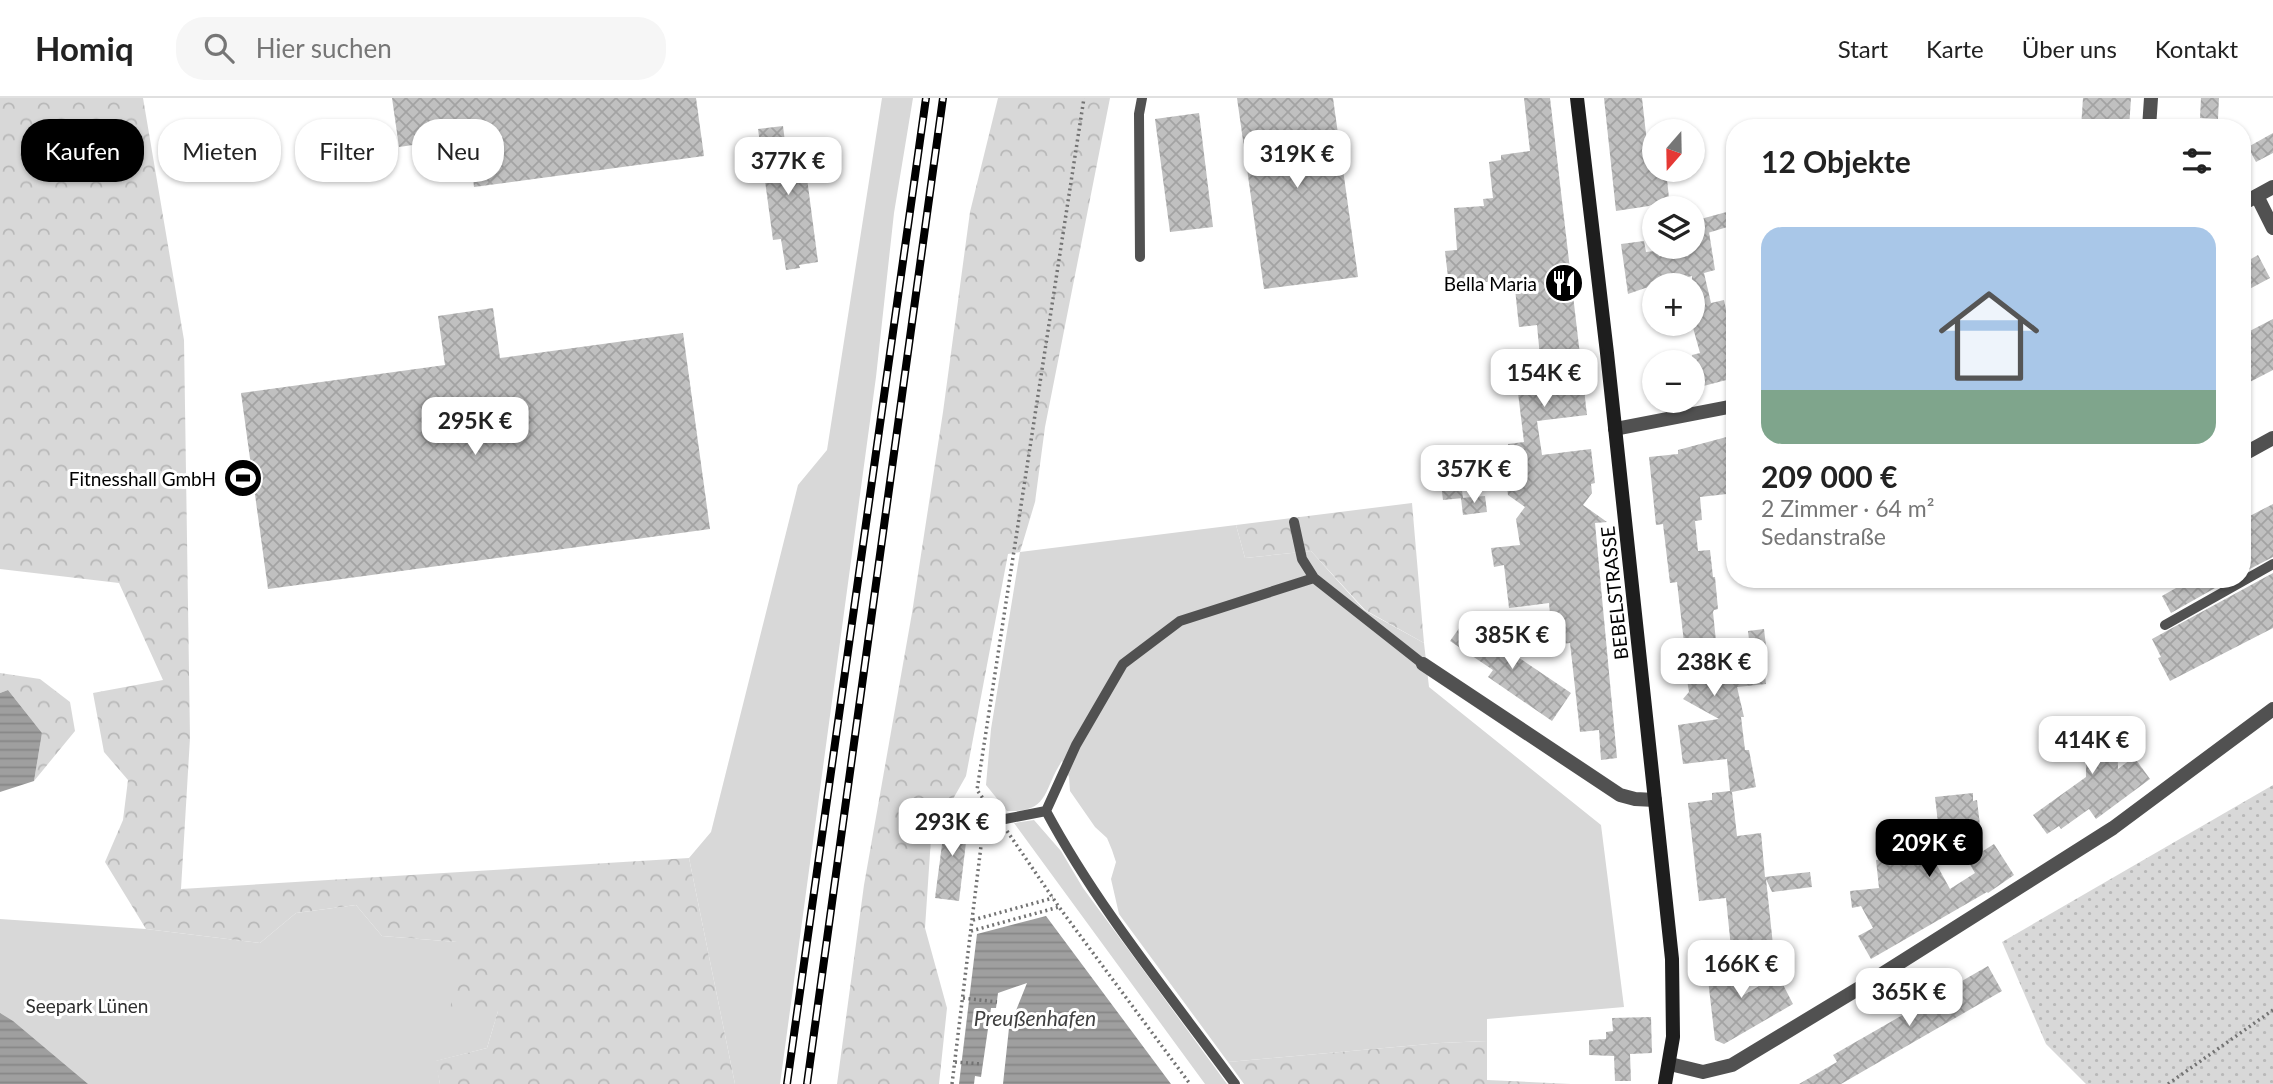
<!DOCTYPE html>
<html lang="de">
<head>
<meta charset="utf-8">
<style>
	:root { --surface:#fff; --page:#f6f6f6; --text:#222; --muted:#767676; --line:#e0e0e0; --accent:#000 }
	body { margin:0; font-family:Lato,sans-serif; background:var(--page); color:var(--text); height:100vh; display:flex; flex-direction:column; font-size:26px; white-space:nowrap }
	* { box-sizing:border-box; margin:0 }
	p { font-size:23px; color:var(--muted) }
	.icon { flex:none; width:38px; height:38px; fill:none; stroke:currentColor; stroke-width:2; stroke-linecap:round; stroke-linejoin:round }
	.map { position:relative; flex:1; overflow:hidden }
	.sheet { position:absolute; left:1726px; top:21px; width:525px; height:469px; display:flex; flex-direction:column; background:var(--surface); border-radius:28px; box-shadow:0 2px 5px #0004 }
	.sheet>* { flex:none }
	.hud { position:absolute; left:21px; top:21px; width:665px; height:63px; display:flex; gap:14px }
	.needle { width:46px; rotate:200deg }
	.fabs { position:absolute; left:1642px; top:21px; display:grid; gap:14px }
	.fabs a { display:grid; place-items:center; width:63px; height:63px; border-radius:50%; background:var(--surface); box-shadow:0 2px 5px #0004; font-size:35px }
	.price { position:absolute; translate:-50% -60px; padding:0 16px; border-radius:14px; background:#fff; color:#222; font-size:23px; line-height:46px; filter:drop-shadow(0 2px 4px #0008) }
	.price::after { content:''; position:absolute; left:50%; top:42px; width:21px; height:16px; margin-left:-10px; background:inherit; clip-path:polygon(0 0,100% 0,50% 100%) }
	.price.on { background:var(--accent); color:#fff }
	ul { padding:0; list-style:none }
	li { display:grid; align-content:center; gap:14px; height:371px; padding:0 35px }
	li span { display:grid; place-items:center; height:217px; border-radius:21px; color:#555 }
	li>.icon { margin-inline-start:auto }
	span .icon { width:126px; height:126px; fill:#fffc; stroke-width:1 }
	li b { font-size:30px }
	h2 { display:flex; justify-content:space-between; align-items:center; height:84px; padding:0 35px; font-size:30px }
	.chip { padding:0 24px; border-radius:28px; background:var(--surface); box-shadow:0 2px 5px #0004; font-size:24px; line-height:63px }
	.chip.on { background:var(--accent); color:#fff }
	header { display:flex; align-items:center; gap:42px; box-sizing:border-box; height:98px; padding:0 35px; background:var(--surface); border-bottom:2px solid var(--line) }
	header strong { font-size:33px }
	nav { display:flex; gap:38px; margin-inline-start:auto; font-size:24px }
	.search { width:490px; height:63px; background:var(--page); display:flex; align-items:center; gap:18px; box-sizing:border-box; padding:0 24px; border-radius:28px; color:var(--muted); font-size:26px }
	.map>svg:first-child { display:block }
</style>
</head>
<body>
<header>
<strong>Homiq</strong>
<div class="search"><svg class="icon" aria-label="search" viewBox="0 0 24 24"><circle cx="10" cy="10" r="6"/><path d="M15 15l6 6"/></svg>Hier suchen</div>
<nav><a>Start</a><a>Karte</a><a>Über uns</a><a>Kontakt</a></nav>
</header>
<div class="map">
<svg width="2273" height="986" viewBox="0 0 2273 986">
	<defs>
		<pattern id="forest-crowns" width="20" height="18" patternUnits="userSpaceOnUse" patternTransform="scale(1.75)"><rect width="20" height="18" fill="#d8d8d8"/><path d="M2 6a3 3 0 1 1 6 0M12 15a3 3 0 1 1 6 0" fill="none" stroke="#b8b8b8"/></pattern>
		<pattern id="garden-dots" width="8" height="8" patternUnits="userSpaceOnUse" patternTransform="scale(1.75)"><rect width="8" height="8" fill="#d8d8d8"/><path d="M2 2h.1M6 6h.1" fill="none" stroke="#b8b8b8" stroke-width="1.8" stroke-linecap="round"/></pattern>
		<pattern id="water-rules" width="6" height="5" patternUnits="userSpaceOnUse" patternTransform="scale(1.75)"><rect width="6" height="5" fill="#9f9f9f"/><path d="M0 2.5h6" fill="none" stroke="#878787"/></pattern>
		<pattern id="building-cross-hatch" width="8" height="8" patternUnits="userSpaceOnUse" patternTransform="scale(1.75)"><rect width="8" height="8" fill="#c0c0c0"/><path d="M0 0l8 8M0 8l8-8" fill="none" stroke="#a3a3a3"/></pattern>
	</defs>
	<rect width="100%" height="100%" fill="#fff"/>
	<path fill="#d8d8d8" d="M882 0H913L894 115 876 279 780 986H735L689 760 711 734 798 387 827 352Z
		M1236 427 1245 460 1311 453 1364 512 1424 545 1429 589 1601 727 1624 909 1487 921V943L1440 945 1228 964 1119 816 1111 781 1116 764 1112 752 1107 740 1095 729 1070 693 1069 679 1062 663C1043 691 1050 715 1007 713L986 687 991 631 1020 454Z
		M1034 722 1061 753 1083 790 1227 986H1205L1014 725Z
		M356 807 382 838 457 844 498 913 487 950 436 963 440 986H0V821L146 831 260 845 296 815Z"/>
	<path fill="url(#forest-crowns)" d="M0 0H143L184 242 190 640 181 791 689 760 735 986H440L435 963 487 950 498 913 450 916 457 844 382 838 356 807 296 815 260 845 146 831 105 764 123 722 128 682 104 654 93 595 163 582 119 485 0 471Z
		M998 0H1110L1045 329 1035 404 1020 454 1008 456 966 678 931 740 925 830 947 910 939 986H837L864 787 912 515 943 314 970 114Z
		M1412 405 1424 545 1365 512 1311 453 1245 460 1236 427Z
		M0 575 40 581 70 604 75 633 34 683 42 635 8 592 0 595Z
		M1487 943V982L1571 986H1244L1228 964 1440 945Z"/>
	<path fill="url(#garden-dots)" d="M2273 687V986H2086L2046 946 2002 844Z"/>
	<path fill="url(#water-rules)" d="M8 592 42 635 34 683 0 694V595Z
		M1046 818 1171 986H959L977 836Z
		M0 915 13 923 88 986H0Z"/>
	<path fill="#fff" d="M1027 885 1009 930 1003 986H974L975 978 981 979 991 910H996L998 895Z"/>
	<path fill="url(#building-cross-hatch)" d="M392 0H696L704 58 474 89 468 39 399 49Z
		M1237 0H1333L1358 179 1264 191Z
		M1524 0H1550L1587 317 1537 323 1542 357 1591 351 1595 385 1591 386 1592 395 1583 407 1607 424 1595 425 1617 660 1601 662 1599 632 1580 634 1570 545 1553 547 1549 505 1509 510 1504 467 1494 469 1491 450 1520 447 1516 421 1525 409 1508 397 1506 382 1512 381 1508 346 1524 344 1514 262 1540 259 1537 227 1519 229 1514 181 1449 188 1445 153 1457 152 1454 110 1484 108 1483 101 1493 100 1489 64 1501 62V57L1530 53Z
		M1604 0H1642L1650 72H1666L1669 100 1649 108 1616 113Z
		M2083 0H2131L2129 30H2081Z
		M2201 0H2219L2218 21 2200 20Z
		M1199 15 1213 129 1170 134 1155 21Z
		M783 28 785 44 802 42 818 164 799 167 800 170 786 172 781 141 773 142 758 31Z
		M2273 35V55L2256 64 2248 49Z
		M1734 112V127L1701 137 1697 122Z
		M1709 134 1715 172 1704 175 1711 205 1724 202 1734 249V280L1692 291V257L1700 255 1692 226V178L1654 187 1628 196 1621 146 1644 143 1646 154 1692 149V139Z
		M2258 157 2270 180 2242 195V166Z
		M493 210 500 260 683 235 710 431 268 491 241 295 445 267 438 218Z
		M2273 221V272L2242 288V237Z
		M1734 337V384L1729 385 1727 396 1700 399 1702 422 1695 423 1698 453 1710 452 1713 479H1715L1718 511 1714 512 1713 514 1719 573 1764 567 1766 586 1737 589 1744 619H1741L1745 652H1749L1756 689 1732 694 1737 738 1761 735 1765 779 1810 774 1812 789 1772 794 1766 781 1773 847 1731 850 1726 800 1699 803 1688 705 1712 702V695L1730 693 1727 661 1683 666 1678 627 1719 621 1683 601 1689 594 1687 582 1698 581 1696 559 1685 553 1677 484 1670 485 1663 426 1656 427 1649 359 1678 356V352Z
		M1457 353 1463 400 1443 402 1441 386 1445 385 1441 355Z
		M1485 398 1487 414 1463 417 1461 400Z
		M2273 406V459L2242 475V422Z
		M2273 475V530L2170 583 2158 560 2161 559 2152 541Z
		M2172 481H2231L2171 515 2162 498 2176 490Z
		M1465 522 1484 535 1506 526 1494 543 1571 595 1552 623 1488 579 1493 572 1450 543Z
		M1764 531 1767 557 1751 559 1748 533Z
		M2117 624 2118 671 2134 659 2150 681 2096 721 2089 711 2061 731 2059 728 2047 736 2033 717 2086 679V649L2058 652 2056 628Z
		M1973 695V703L1977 702 1983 753 1994 746 2014 777 1988 795 1987 794 1871 861 1858 838 1873 830 1861 808 1852 810 1850 793 1879 790 1876 762 1896 760 1927 749 1950 791 1975 775 1961 751 1935 754 1931 726 1938 725 1935 699Z
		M946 716 969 719 959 803 935 800Z
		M1738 860 1742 898 1778 877 1793 906 1724 946 1715 942 1706 864Z
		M1988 868 2002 893 1841 986H1799L1837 964 1833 957Z
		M1651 919 1652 955 1630 956 1631 983H1615L1614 958 1589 957V942L1606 941V934L1613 933 1612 920Z"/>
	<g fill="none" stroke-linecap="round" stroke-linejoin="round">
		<path stroke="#737373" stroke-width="3.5" stroke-dasharray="2 3.5" stroke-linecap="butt" d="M992 713 977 692 1084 0
			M1007 733 1059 809 1190 986
			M973 822 1053 800
			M971 833 1059 809
			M963 900 997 904
			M955 964 982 966
			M952 986 986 707
			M2168 986 2273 912"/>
		<path stroke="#515151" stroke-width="10" d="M1140 159 1139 16 1142 0
			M1294 424 1302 461 1314 480
			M2165 527 2273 466
			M1046 713C1098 810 1170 897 1235 986
			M1000 722 1046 713 1076 647 1123 566 1180 523 1314 480 1423 566"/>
		<path stroke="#515151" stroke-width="14" d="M2149 30 2151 0
			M2257 98 2273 130
			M2242 357 2273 340
			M1423 566 1620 697 1635 701 1655 702
			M1670 966 1703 974 1732 967 1871 883 2113 730 2273 611"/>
		<path stroke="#515151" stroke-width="14" d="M2242 106 2273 89
			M1615 331 1734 308"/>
		<path stroke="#1e1e1e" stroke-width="14" d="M1577 0 1607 255 1672 861 1673 939 1665 986"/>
		<defs>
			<path id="rail" d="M787 986 926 0
				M807 986 943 0"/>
		</defs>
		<use href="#rail" stroke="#000" stroke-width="8"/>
		<use href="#rail" stroke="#fff" stroke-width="5" stroke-dasharray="16" stroke-linecap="butt"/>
	</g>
	<defs>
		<symbol id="restaurant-disc" viewBox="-11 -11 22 22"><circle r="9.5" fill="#000" stroke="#fff"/><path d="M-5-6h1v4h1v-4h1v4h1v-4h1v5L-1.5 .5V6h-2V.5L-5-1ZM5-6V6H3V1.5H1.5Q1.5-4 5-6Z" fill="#fff"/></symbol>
		<symbol id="stadium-disc" viewBox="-11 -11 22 22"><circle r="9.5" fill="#000" stroke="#fff"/><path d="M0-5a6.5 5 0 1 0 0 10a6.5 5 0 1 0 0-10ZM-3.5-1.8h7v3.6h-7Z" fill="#fff"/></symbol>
	</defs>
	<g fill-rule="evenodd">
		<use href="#restaurant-disc" x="1542" y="163" width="44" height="44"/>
		<use href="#stadium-disc" x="221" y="358" width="44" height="44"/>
	</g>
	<g text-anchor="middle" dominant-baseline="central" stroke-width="6" stroke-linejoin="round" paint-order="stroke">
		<g font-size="19" fill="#000" stroke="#fff" text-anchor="end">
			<text x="1537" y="185">Bella Maria</text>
			<text x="216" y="380">Fitnesshall GmbH</text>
		</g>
		<g font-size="19" fill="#000" stroke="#fff">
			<text transform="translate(1614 495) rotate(-96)">BEBELSTRASSE</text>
		</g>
		<g font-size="19" fill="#2f2f2f" stroke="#fff">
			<text x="87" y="907">Seepark Lünen</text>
		</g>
		<g font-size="21" font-style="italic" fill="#404040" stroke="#fff">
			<text x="1035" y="919">Preußenhafen</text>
		</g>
	</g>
</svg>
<div class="fabs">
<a><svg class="needle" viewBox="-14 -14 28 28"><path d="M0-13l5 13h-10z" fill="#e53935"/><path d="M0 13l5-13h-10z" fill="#767676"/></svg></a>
<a><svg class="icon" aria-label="layers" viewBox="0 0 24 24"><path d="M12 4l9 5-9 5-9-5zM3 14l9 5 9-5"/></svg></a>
<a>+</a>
<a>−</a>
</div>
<b class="price" style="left:1297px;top:92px">319K €</b>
<b class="price" style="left:788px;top:99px">377K €</b>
<b class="price" style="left:1544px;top:311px">154K €</b>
<b class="price" style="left:475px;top:359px">295K €</b>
<b class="price" style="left:1474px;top:407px">357K €</b>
<b class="price" style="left:1512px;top:573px">385K €</b>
<b class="price" style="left:1714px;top:600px">238K €</b>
<b class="price" style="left:2092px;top:678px">414K €</b>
<b class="price" style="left:952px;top:760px">293K €</b>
<b class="price on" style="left:1929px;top:781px">209K €</b>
<b class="price" style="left:1741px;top:902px">166K €</b>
<b class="price" style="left:1909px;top:930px">365K €</b>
<div class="hud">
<a class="chip on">Kaufen</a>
<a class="chip">Mieten</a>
<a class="chip">Filter</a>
<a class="chip">Neu</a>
</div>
<section class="sheet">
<h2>12 Objekte<svg class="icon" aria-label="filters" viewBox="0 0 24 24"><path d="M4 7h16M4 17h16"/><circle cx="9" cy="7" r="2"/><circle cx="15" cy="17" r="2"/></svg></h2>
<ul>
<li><span style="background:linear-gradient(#a9c7e8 75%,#7fa58c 0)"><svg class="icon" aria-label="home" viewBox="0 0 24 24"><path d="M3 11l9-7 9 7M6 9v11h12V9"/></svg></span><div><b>209 000 €</b><p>2 Zimmer · 64 m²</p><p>Sedanstraße</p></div></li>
</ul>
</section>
</div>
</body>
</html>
